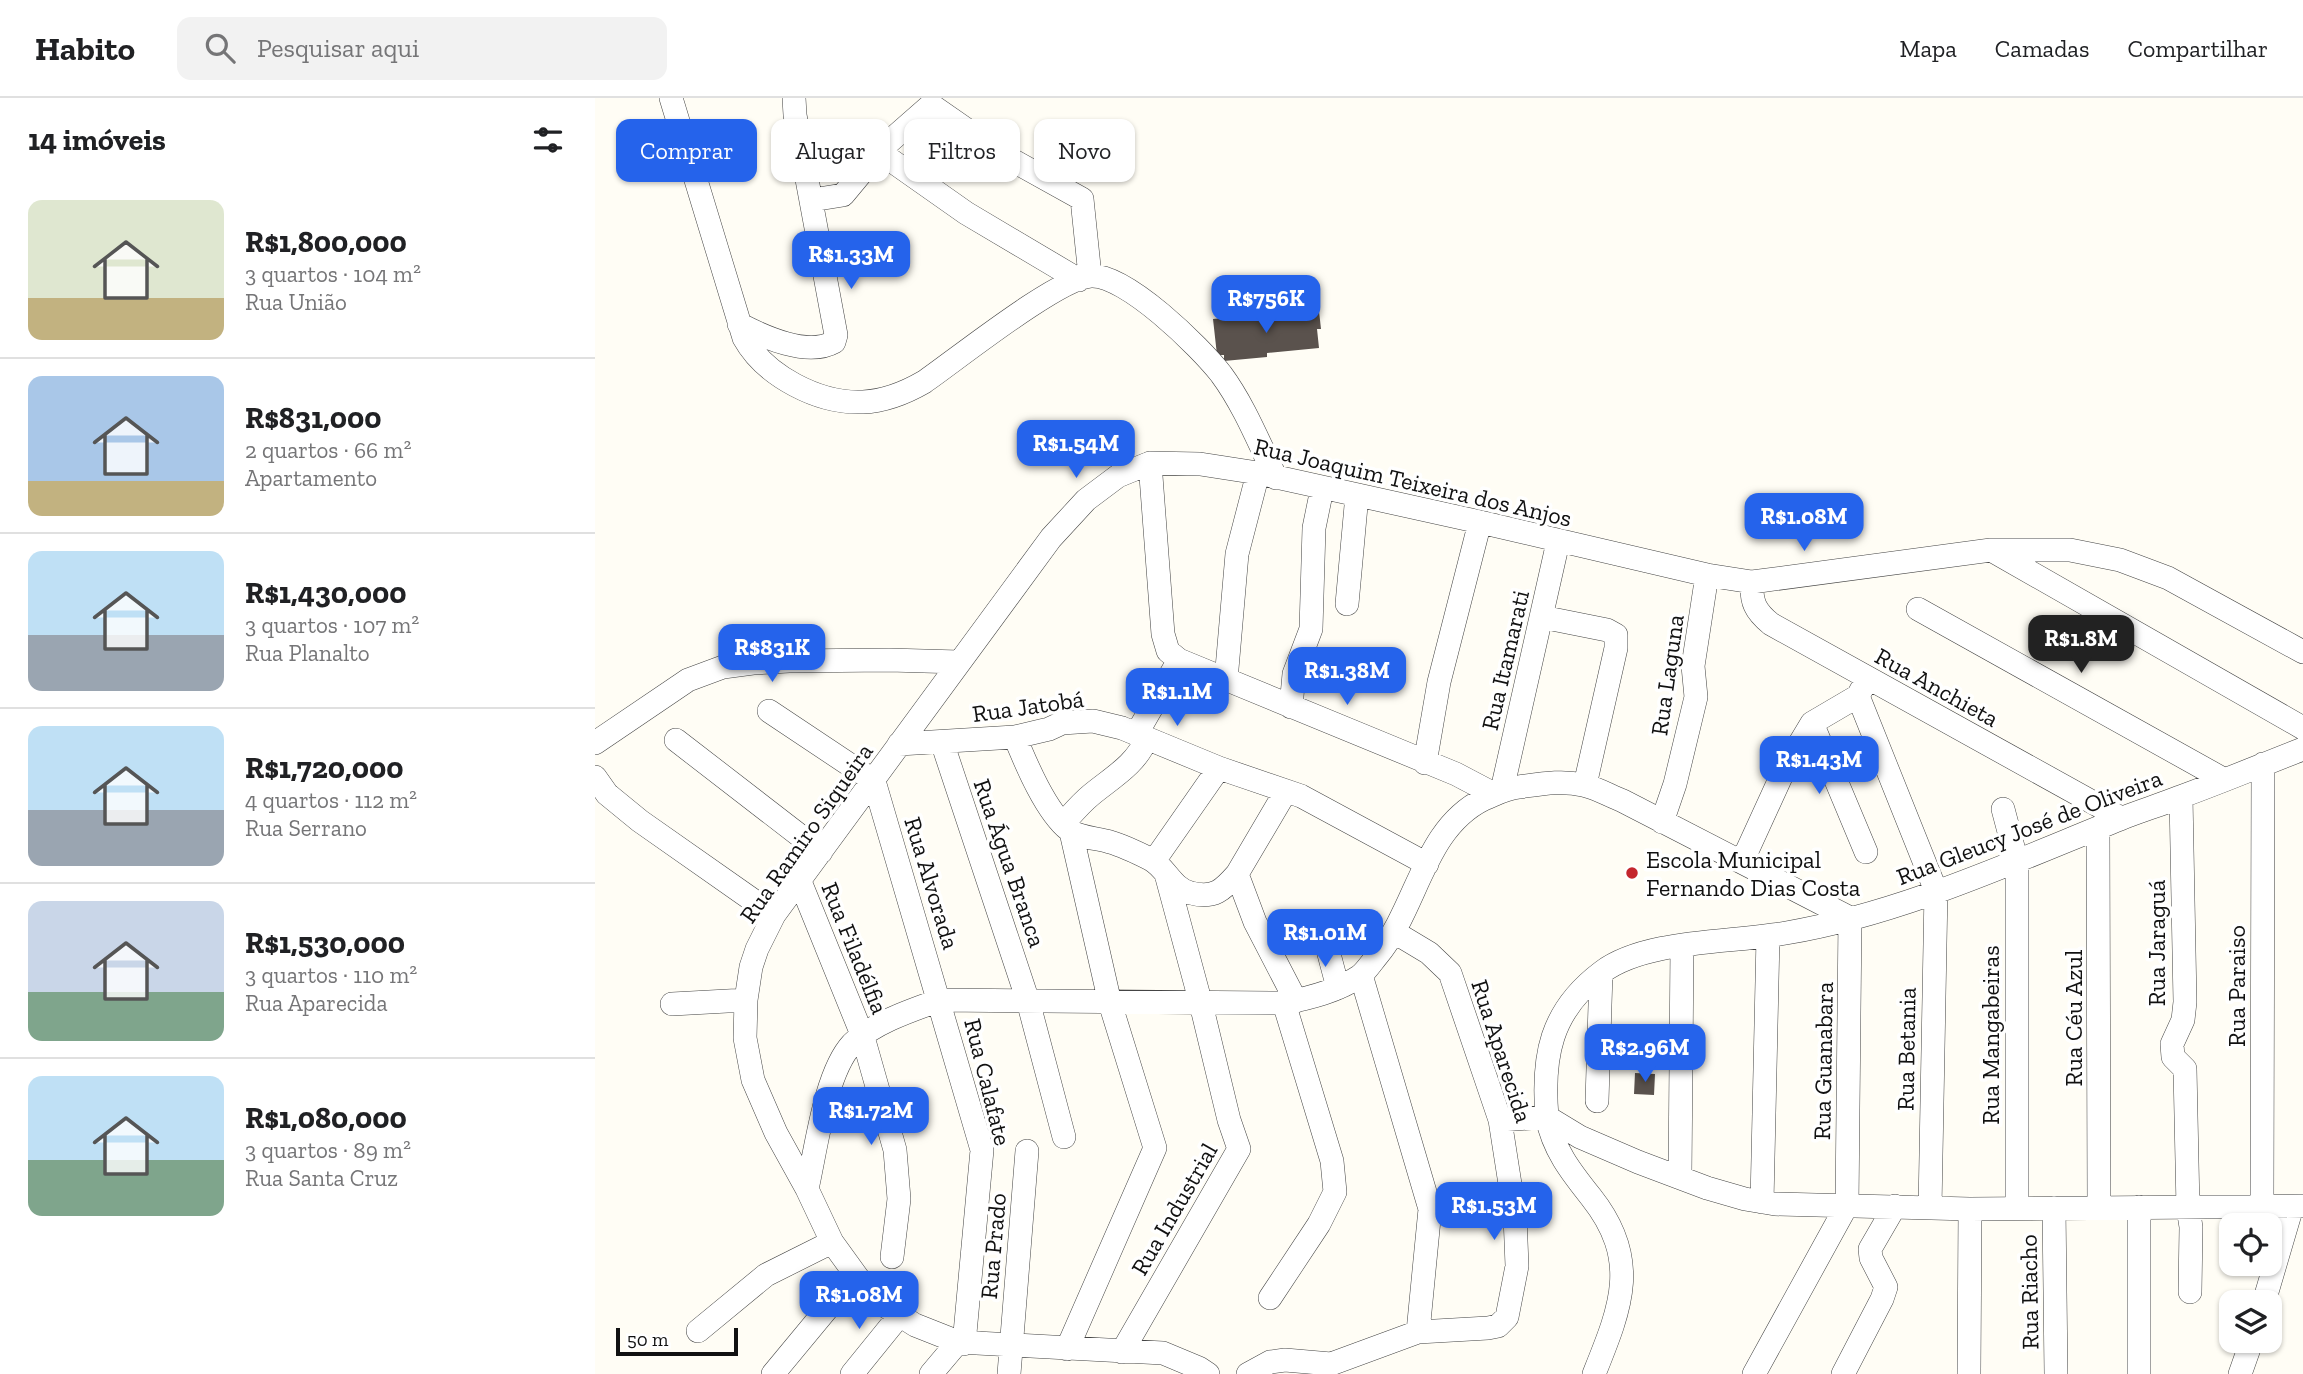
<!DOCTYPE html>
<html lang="pt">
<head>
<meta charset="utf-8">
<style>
	:root { --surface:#fff; --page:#f2f2f2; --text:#202124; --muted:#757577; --line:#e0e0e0; --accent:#2563eb }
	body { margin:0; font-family:"Zilla Slab",serif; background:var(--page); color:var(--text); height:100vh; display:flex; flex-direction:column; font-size:26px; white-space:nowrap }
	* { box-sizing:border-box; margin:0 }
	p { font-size:23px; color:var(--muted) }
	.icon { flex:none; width:38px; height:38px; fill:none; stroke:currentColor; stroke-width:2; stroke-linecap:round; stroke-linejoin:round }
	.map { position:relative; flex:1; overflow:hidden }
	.side { display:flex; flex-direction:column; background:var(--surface); width:595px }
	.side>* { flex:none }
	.hud { position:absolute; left:21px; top:21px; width:665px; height:63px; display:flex; gap:14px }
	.buttons { position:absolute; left:1624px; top:1115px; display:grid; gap:14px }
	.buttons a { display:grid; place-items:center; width:63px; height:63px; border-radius:14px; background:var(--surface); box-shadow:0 2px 5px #0004; font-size:35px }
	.scale { position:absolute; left:21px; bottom:18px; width:122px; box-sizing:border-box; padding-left:7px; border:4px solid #111; border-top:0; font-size:19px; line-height:24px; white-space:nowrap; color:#111; -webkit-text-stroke:5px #fff; paint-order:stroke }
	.price { position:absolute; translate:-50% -60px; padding:0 16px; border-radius:14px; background:var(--accent); color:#fff; font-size:23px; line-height:46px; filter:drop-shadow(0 2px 4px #0008) }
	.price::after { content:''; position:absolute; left:50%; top:42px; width:21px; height:16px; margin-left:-10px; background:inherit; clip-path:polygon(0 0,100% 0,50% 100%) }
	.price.current { background:#222; color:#fff }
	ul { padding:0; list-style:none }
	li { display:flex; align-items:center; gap:21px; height:175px; padding:0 28px }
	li+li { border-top:2px solid var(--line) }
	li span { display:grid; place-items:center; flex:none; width:196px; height:140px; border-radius:14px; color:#555 }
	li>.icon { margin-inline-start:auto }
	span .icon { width:84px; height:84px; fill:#fffc; stroke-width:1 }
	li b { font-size:30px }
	h2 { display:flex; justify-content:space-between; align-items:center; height:84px; padding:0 28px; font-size:30px }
	.chip { padding:0 24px; border-radius:14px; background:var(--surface); box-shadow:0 2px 5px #0004; font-size:24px; line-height:63px }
	.chip.current { background:var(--accent); color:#fff }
	header { display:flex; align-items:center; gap:42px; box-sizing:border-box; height:98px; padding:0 35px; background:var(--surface); border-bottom:2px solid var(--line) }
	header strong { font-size:33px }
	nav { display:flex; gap:38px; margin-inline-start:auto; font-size:24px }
	.search { width:490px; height:63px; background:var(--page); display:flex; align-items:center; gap:18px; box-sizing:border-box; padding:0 24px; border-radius:14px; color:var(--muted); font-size:26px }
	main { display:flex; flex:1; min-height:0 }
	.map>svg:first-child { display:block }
</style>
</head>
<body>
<header>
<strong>Habito</strong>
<div class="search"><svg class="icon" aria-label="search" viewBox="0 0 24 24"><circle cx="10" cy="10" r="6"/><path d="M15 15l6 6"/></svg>Pesquisar aqui</div>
<nav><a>Mapa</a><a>Camadas</a><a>Compartilhar</a></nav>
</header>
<main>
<section class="side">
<h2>14 imóveis<svg class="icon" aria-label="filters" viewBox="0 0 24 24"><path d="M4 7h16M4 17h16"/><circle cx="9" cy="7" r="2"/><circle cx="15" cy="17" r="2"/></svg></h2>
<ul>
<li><span style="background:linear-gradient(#dfe7d0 70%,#c2b280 0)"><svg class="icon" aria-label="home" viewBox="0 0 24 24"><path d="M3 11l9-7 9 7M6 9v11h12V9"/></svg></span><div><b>R$1,800,000</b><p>3 quartos · 104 m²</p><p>Rua União</p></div></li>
<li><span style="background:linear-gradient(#a9c7e8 75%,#c2b280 0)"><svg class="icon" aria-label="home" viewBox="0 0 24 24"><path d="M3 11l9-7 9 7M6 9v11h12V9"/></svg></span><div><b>R$831,000</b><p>2 quartos · 66 m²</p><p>Apartamento</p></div></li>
<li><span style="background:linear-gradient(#bfe0f5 60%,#9aa5b1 0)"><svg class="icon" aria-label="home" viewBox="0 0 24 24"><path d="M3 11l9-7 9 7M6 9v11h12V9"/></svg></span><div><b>R$1,430,000</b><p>3 quartos · 107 m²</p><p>Rua Planalto</p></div></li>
<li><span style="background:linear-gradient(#bfe0f5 60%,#9aa5b1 0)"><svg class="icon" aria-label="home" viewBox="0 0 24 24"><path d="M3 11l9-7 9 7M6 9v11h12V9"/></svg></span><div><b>R$1,720,000</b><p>4 quartos · 112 m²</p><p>Rua Serrano</p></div></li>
<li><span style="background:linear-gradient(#c9d6e8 65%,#7fa58c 0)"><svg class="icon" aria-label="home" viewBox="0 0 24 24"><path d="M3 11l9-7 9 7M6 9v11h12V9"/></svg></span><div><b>R$1,530,000</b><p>3 quartos · 110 m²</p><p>Rua Aparecida</p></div></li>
<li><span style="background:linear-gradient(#bfe0f5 60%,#7fa58c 0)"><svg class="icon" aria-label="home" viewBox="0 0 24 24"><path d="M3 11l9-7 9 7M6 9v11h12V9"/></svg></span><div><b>R$1,080,000</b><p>3 quartos · 89 m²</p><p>Rua Santa Cruz</p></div></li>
</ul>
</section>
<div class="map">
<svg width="1708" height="1276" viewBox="0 0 1708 1276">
	<rect width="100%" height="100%" fill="#fffdf5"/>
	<path fill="#5a524d" d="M724 213 726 231H722L724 250 672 255V259L629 263V257H622L618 221 658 217 659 223 670 222 669 219Z
		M1040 975 1060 976 1059 997 1039 996Z"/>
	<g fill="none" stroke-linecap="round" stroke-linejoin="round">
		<defs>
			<path id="minor" d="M76 0 149 240C170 278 224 306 268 304 291 303 310 295 329 284 361 262 463 180 496 178 531 176 605 249 626 276 649 307 664 345 681 380
				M279 60 290 58 371 115 484 182
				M217 102 248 97 287 50 336 7 408 57 487 101 495 178
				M144 226C169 239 212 259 239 244L241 237 200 17 199 0
				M555 365 568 536 573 553 584 562 861 676 899 696
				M1398 453 1708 630
				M1157 484C1156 504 1160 513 1176 526L1526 720
				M752 506 762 397
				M1323 511 1628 681
				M947 519 1012 532 1021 537V550L990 687
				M631 582 642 456 663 375
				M1263 598 1341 793 1335 1110
				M696 609 699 576 716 531 719 430 727 391
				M174 613 279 683 387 1052 369 1246
				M1217 625 1271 754
				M542 635 584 562
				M420 639C431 666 451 714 474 732 484 740 503 740 515 744 529 748 543 755 555 761 571 769 577 791 596 795 619 801 628 792 642 776L660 824 701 903
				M81 642 226 754
				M347 644 433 903 469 1039
				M0 645 93 582 128 569 158 565 194 563 294 562 364 564
				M304 646 420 639 454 631 467 625 482 624 498 623 527 630 624 670 706 698 832 766
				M1708 651C1667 667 1626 684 1585 699 1565 707 1545 713 1525 721 1418 764 1305 816 1191 835 1137 845 1051 841 1007 874 955 913 947 959 952 1019L985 1039 1043 1064 1112 1090 1150 1101 1180 1106 1375 1111 1708 1108
				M830 665 844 584 885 424
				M0 679 12 696 45 723 179 817
				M907 692 963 444
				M1586 699 1590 904 1588 922 1577 946 1578 959 1590 971 1593 1110 1596 1129 1595 1194
				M1408 711 1422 764V1110
				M1067 724 1080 686 1101 599 1098 568 1112 477
				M468 726C477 716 485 706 496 697 515 681 542 666 551 641
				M1503 730 1504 1109
				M559 763 624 670
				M1147 764 1190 670 1217 625 1263 598 1270 585
				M642 776 691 693
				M204 781 268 939 300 1052 304 1101 297 1159
				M730 841 743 890
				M766 877 835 1111 823 1234
				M77 906 151 902
				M1002 1003 1006 875
				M905 1022 952 1019C958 1051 976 1074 996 1099 1046 1162 1026 1209 999 1276
				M1085 1079 1087 848
				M212 1091C221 1052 230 975 257 946 278 925 317 912 345 902L689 905C715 900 743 893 765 878 771 873 777 864 782 858 823 809 828 731 889 701 901 696 911 690 924 689 946 686 967 682 988 687 1002 690 1015 698 1028 703L1255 820 1252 1107 1159 1276
				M1167 1104 1173 839
				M1667 1109 1668 666
				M1459 1110 1461 1276
				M675 1200 724 1126 740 1094 737 1063 689 905
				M1669 1204 1697 1109
				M103 1233 171 1177 237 1144
				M472 1251 560 1050 515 905 476 734
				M527 1254 644 1051 634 1022 606 906 571 776
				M178 1276 260 1177
				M257 1276 304 1218
				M336 1276 363 1244
				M414 1276 432 1053
				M613 1276 604 1270 568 1255 363 1244 320 1227 287 1206 271 1191 237 1144 212 1091 181 1035 158 982 150 940 151 902 156 869 162 851 179 817 456 440 491 402 523 378 555 365 605 366 663 375 885 424 1112 477 1157 484 1396 452H1475L1525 462 1573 480 1708 554
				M653 1276 675 1264 690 1262 736 1266 823 1234 893 1230 903 1228 912 1219 922 1168 920 1118 905 1022 855 875 834 855 799 834
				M1248 1276 1287 1201 1291 1189 1276 1160 1275 1151 1300 1108
				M1374 1276 1375 1111
				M1544 1276V1109
				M1645 1276 1657 1242"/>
		</defs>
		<use href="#minor" stroke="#444" stroke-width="24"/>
		<use href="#minor" stroke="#fff" stroke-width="23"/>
	</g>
	<circle fill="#c4262e" stroke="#fff" stroke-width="2.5" cx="1037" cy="775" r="7"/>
	<g text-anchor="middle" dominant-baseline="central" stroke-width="7" stroke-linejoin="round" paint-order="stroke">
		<g font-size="24" fill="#111" stroke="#fff">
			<text transform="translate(818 384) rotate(13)">Rua Joaquim Teixeira dos Anjos</text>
			<text transform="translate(910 562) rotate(-77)">Rua Itamarati</text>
			<text transform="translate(1072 577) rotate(-82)">Rua Laguna</text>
			<text transform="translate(1342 589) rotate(29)">Rua Anchieta</text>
			<text transform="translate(433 608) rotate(-8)">Rua Jatobá</text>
			<text transform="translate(1434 729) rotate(-21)">Rua Gleucy José de Oliveira</text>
			<text transform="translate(211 735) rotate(-55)">Rua Ramiro Siqueira</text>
			<text transform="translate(415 765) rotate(71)">Rua Água Branca</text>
			<text transform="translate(337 785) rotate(73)">Rua Alvorada</text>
			<text transform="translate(1561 845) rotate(-90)">Rua Jaraguá</text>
			<text transform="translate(260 850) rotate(68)">Rua Filadélfia</text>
			<text transform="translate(1641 888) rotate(-90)">Rua Paraiso</text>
			<text transform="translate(1478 920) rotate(-90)">Rua Céu Azul</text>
			<text transform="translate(1395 937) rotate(-90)">Rua Mangabeiras</text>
			<text transform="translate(1311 951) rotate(-89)">Rua Betania</text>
			<text transform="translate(907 953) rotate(72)">Rua Aparecida</text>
			<text transform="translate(1228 963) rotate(-89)">Rua Guanabara</text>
			<text transform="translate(393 984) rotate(76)">Rua Calafate</text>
			<text transform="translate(579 1111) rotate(-60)">Rua Industrial</text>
			<text transform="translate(398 1148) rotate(-85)">Rua Prado</text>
			<text transform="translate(1434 1194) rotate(-91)">Rua Riacho</text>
		</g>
		<g font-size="24" fill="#111" stroke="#fff" text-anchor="start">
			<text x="1051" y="761">Escola Municipal<tspan x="1051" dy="28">Fernando Dias Costa</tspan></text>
		</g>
	</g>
</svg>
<div class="buttons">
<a><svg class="icon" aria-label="locate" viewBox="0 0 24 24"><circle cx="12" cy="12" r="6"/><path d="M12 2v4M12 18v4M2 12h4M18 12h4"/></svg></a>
<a><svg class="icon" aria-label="layers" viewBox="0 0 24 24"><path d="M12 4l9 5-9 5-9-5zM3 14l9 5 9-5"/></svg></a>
</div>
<div class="scale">50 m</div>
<b class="price" style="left:256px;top:193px">R$1.33M</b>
<b class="price" style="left:671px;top:237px">R$756K</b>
<b class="price" style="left:481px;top:382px">R$1.54M</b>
<b class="price" style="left:1209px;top:455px">R$1.08M</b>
<b class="price current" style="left:1486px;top:577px">R$1.8M</b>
<b class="price" style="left:177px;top:586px">R$831K</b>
<b class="price" style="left:752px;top:609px">R$1.38M</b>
<b class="price" style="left:582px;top:630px">R$1.1M</b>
<b class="price" style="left:1224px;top:698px">R$1.43M</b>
<b class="price" style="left:730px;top:871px">R$1.01M</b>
<b class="price" style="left:1050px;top:986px">R$2.96M</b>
<b class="price" style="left:276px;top:1049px">R$1.72M</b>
<b class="price" style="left:899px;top:1144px">R$1.53M</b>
<b class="price" style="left:264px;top:1233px">R$1.08M</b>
<div class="hud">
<a class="chip current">Comprar</a>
<a class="chip">Alugar</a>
<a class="chip">Filtros</a>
<a class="chip">Novo</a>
</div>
</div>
</main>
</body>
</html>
